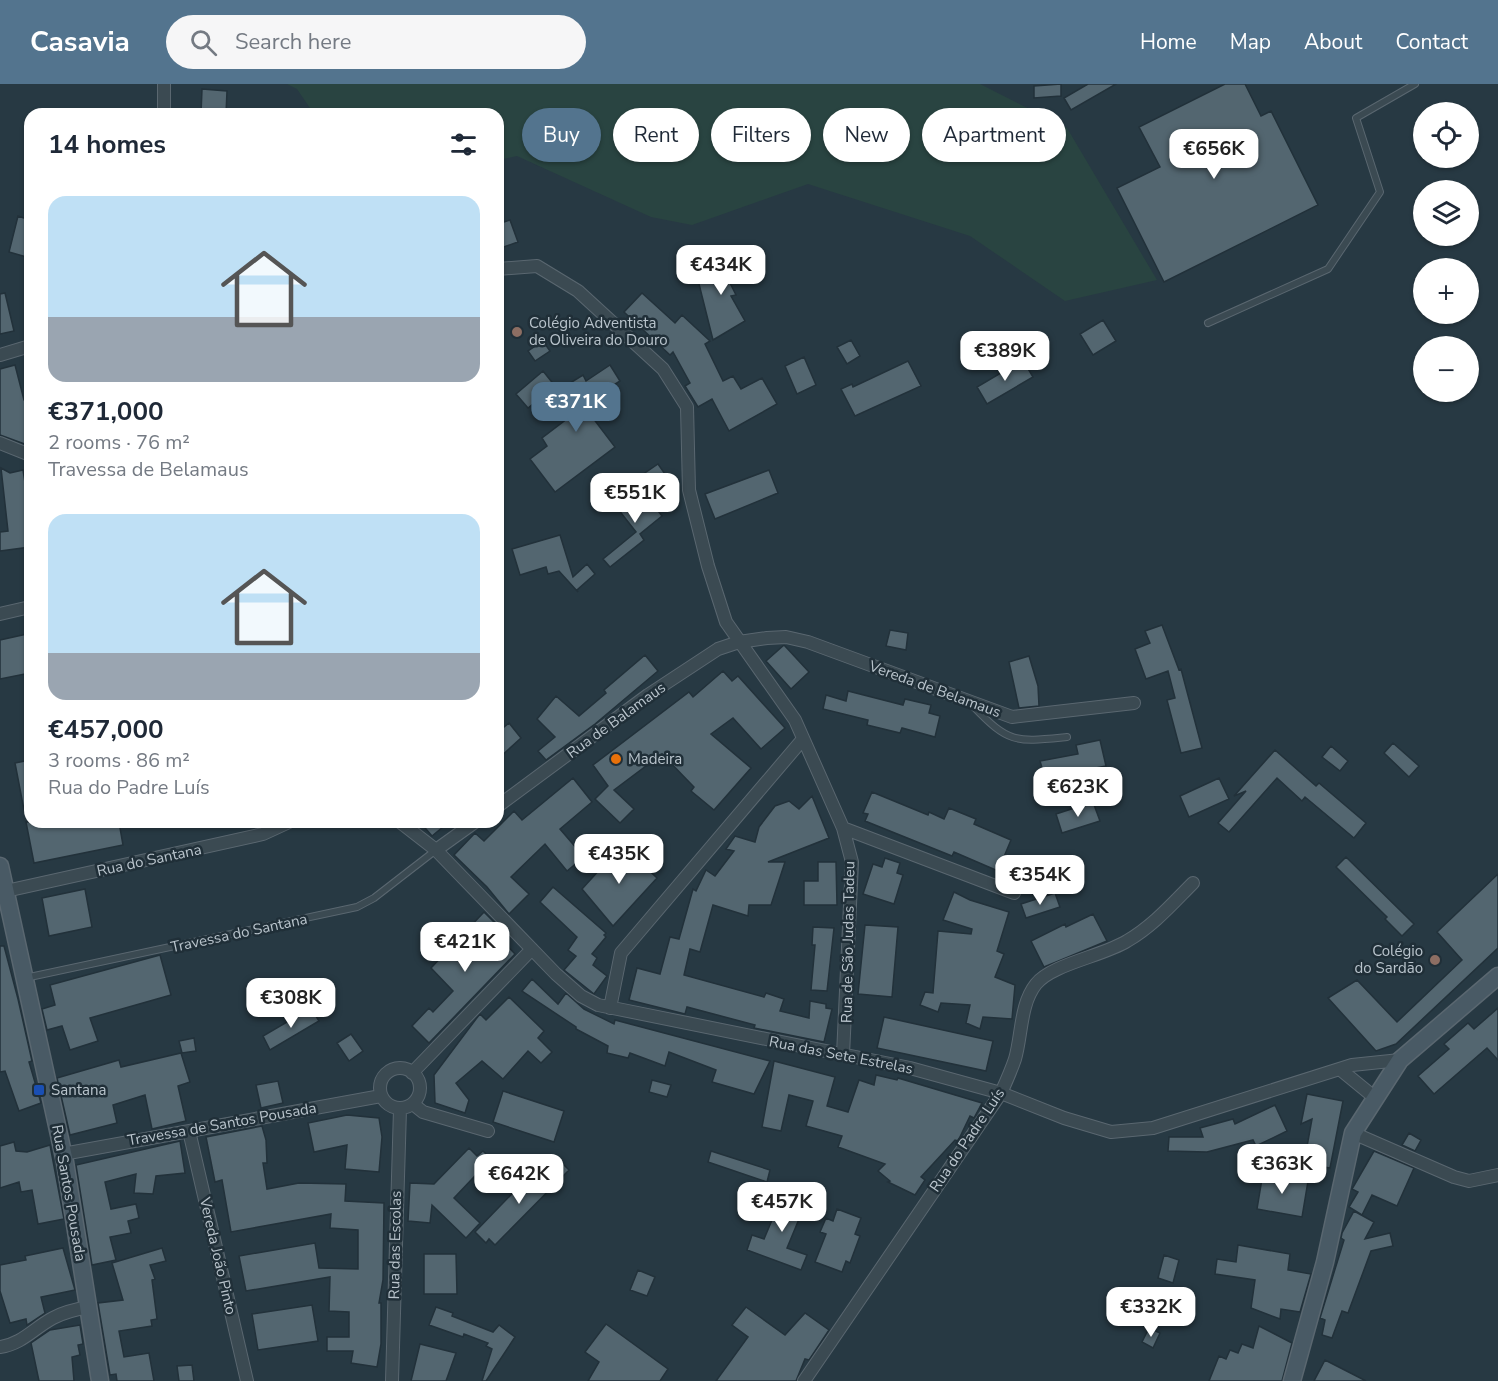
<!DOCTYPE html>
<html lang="en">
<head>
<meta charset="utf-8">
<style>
	:root { --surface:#fff; --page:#f6f6f7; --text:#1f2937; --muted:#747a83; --accent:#53748e }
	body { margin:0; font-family:"Nunito Sans",sans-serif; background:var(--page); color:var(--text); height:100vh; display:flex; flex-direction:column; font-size:22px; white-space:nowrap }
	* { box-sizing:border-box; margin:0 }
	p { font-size:20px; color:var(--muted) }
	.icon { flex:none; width:33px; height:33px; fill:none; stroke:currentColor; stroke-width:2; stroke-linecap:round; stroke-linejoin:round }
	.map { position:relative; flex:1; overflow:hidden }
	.side { position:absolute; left:24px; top:24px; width:480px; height:720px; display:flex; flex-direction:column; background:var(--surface); border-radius:18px; box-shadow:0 2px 4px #0004 }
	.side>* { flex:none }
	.hud { position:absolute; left:522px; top:24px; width:570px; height:54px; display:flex; gap:12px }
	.buttons { position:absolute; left:1413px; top:18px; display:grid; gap:12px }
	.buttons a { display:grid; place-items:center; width:66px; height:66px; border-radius:50%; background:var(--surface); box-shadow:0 2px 4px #0004; font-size:30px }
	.price { position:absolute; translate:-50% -51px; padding:0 14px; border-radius:12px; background:#fff; color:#222; font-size:20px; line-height:39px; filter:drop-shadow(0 2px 3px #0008) }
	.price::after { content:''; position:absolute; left:50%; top:36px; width:18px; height:14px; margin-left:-9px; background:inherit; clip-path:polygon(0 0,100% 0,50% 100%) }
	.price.on { background:var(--accent); color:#fff }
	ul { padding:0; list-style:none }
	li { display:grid; align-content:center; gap:12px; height:318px; padding:0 24px }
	li span { display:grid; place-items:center; height:186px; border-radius:18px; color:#555 }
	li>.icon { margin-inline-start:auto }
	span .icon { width:108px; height:108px; fill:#fffc; stroke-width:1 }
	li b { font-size:26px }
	h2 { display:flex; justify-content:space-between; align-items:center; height:72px; padding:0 24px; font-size:26px }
	.pill { padding:0 21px; border-radius:27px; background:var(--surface); box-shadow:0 2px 4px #0004; font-size:21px; line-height:54px }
	.pill.on { background:var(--accent); color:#fff }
	header { display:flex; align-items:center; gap:36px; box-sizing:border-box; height:84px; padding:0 30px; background:var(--accent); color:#fff }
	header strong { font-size:28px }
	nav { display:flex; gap:33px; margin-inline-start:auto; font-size:21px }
	.search { width:420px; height:54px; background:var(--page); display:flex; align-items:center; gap:15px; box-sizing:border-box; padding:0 21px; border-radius:33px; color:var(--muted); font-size:22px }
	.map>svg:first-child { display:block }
</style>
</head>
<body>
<header>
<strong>Casavia</strong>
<div class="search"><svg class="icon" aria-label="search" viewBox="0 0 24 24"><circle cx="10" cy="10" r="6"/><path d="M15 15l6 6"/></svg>Search here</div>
<nav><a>Home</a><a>Map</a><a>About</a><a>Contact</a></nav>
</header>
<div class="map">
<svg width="1498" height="1297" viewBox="0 0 1498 1297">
	<rect width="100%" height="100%" fill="#273943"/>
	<path fill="#294441" d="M287 0H980L1067 44 1157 196 1065 217 970 152 808 100 692 141 651 133 517 72 498 76V30H314L297 5Z"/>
	<path fill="#536670" stroke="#22313a" stroke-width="1.5" d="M1061 0V12L1034 14V2Z
		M1088 0H1116L1071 26 1064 14Z
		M1225 0H1245L1261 32 1271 27 1318 121 1164 198 1117 104 1160 83 1139 43Z
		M202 5 227 7 226 30H201Z
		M18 132 30 136V174L9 168Z
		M510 136 518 158 498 165V140Z
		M734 169 745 187 729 197 736 211 731 212 745 237 713 256 697 192Z
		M5 209 14 247 0 250V210Z
		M642 209 675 239 682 231 710 257 705 260 723 297 733 292 741 305 762 294 777 320 729 347 712 315 698 323 685 302 690 299 673 268 670 271 624 228Z
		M1103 236 1116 257 1093 271 1080 250Z
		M851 256 860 272 847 280 837 263Z
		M543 257 550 267 535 277 528 267Z
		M804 273 816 301 797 310 785 282Z
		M1023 276 1033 293 987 320 977 303Z
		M908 277 921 302 855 332 841 305 852 300 853 303Z
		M15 281 24 316 30 319V362L0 351V285Z
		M610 281 620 297 583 321 615 363 555 408 530 375 547 362 542 354 572 331 557 307 583 291 586 297Z
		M543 287 555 302 528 324 516 310Z
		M658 380 665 390 646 404 639 393Z
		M1 384 10 389 23 386 30 430V463L0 467V448L8 447Z
		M769 386 778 409 715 435 705 410Z
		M642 406 662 432 640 450 644 456 610 483 603 475 636 448 618 425Z
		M560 451 573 493 587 480 595 490 577 506 578 508 559 487 548 490 546 483 520 491 512 465Z
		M1162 541 1179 586 1181 585 1202 664 1181 669 1167 616 1175 614 1168 587 1146 595 1135 565 1150 559 1145 547Z
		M890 546 908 549 906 566 886 562Z
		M27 550 30 589 0 595V556Z
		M784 561 809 588 791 605 766 577Z
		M645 571 658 587 595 640 546 676 538 667 555 653 537 635 556 612 579 632 606 609 604 606Z
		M1029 572 1038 602 1039 622 1019 624 1009 578Z
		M723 587 732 597 738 592 785 644 761 665 733 634 711 650 751 684 714 726 691 707 694 703 662 670 614 706 634 725 620 739 595 715 608 702 593 681 689 608 693 613Z
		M848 607 903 621 905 615 931 621 929 629 940 632 935 653 902 644 900 649 867 641 868 636 823 625 826 611 846 617Z
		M509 639 521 654 498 675V648Z
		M1100 656 1106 682 1045 694 1040 677 1078 670 1076 661Z
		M1393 659 1419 682 1409 693 1384 669Z
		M1331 662 1348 677 1340 687 1322 673Z
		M1275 666 1316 702 1319 699 1366 739 1354 754 1305 713 1302 717 1277 694 1229 748 1218 739 1246 707 1234 712Z
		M30 676V725L24 726 15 679Z
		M573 694 592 718 560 745 584 773 567 787 545 760 511 793 529 810 509 830 487 803 454 771 475 749 484 757 514 727 522 736Z
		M1219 694 1229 715 1189 733 1180 712Z
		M872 708 928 731 929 728 944 735 949 724 976 735 974 740 1011 756 998 787 954 768 952 772 865 737 868 730 863 729Z
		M812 712 829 754 768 778H785L771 821H749L748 832 713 821 700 868 690 865 684 891 764 913 766 909 784 915 780 927 809 934 810 917 826 920V924L832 925 824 958 754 944 755 941 687 923 685 930 629 916 637 884 660 890 670 853 679 855 693 805 696 807 706 786 715 792 734 767 726 765 735 752 755 758 759 743 775 722 789 717 799 725Z
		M1093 718 1100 737 1062 749 1056 730Z
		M26 738H119L123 761 34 779Z
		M420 738H449L432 752Z
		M622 761 657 794 613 842 582 805Z
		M1346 773 1414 840 1402 852 1385 835 1387 833 1336 783Z
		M885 774 900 779 897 789 903 791 894 820 863 810 873 780 882 783Z
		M818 778H836L837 821H804V797H818Z
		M1498 790V864L1396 960 1376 967 1328 914 1357 896 1397 938 1462 876 1437 848Z
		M553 803 606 849 604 851 606 853 592 870 597 874 593 881 607 892 594 910 564 886 576 872 568 866 577 853 540 818Z
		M85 805 92 843 49 852 42 814Z
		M954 808 970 816 1009 828 997 867 1004 870 995 893 1015 901 1012 935 983 933 980 945 966 939 970 921 941 919 938 928 920 921 925 908 933 909 938 847 971 850 972 845 943 836Z
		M1055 809 1060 823 1026 834 1021 820Z
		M484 828 497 841 492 846 515 870 429 959 412 942 429 924 433 928 453 907 431 884Z
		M1093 830 1107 857 1044 883 1031 857 1065 840 1066 843Z
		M865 841 898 843 892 913 858 910Z
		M813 843 834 844 827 907 811 906 815 861H812Z
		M0 862H4L18 915 32 977 29 978 41 1019 19 1027 5 987 0 988Z
		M160 871 171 911 90 934 98 957 70 966 62 942 47 946 42 925 55 921 50 901Z
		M532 895 558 920 566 909 584 925 614 940 615 936 770 977 754 1010 712 998 716 986 669 968 665 982 630 969 628 974 607 969 608 962 576 945V943L522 907Z
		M509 913 544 947 538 954 552 968 541 979 528 967 503 995 482 977 456 999 469 1016 465 1029 435 1019 434 991 476 935 480 930 486 936Z
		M311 924 319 937 270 966 263 952Z
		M1498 924V976L1487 964 1434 1010 1418 992 1449 965 1444 960 1468 939 1474 945Z
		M884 933 993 957 986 987 877 964Z
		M351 950 363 967 349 977 337 959Z
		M194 954 196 967 182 969 179 957Z
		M181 969 190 998 178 1002 186 1037 152 1045 145 1011 113 1021 117 1039 70 1051 57 994 119 976 121 983Z
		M774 977 835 993 827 1022 848 1028 859 996 874 1001 876 991 897 996 898 994 982 1019 974 1034 970 1032 958 1057 955 1056 921 1093 925 1096 915 1111 888 1098 890 1097 878 1087 885 1080 838 1063 842 1052 806 1042 813 1017 789 1011 781 1047 762 1043Z
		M652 996 671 1001 667 1013 649 1008Z
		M278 997 283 1019 261 1024 256 1001Z
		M503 1007 564 1027 554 1058 493 1038Z
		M1307 1010 1343 1017 1330 1084 1311 1081 1313 1069 1306 1068 1312 1035 1301 1040Z
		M1275 1021 1287 1047 1256 1062 1253 1056 1207 1068 1168 1067 1169 1053H1203L1200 1044 1233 1035 1235 1040Z
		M347 1031 379 1034 382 1053 379 1088 345 1085 347 1061 314 1068 308 1039Z
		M262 1042 266 1056 267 1079H263L267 1105 299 1099 346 1100 345 1117 384 1119 383 1196 379 1219H381V1260L377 1283 351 1279 353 1267H327V1253H349V1228L329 1227 330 1193 246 1207 239 1172 315 1159 319 1184 358 1185V1146L330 1144 331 1130 231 1148 222 1096 215 1098 206 1053Z
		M1409 1049 1421 1056 1415 1067 1402 1061Z
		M180 1057 185 1089 156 1092 153 1110 134 1109 136 1090 105 1098 111 1125 136 1120 139 1134 128 1137 131 1149 110 1153 116 1176 92 1181 76 1081Z
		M14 1058 16 1067 27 1068 50 1061 64 1135 38 1140 32 1106 21 1108 19 1098 0 1104V1062Z
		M469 1064 477 1072 483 1067 491 1075 454 1114 480 1139 466 1154 432 1121 430 1139 408 1137 410 1099 434 1100Z
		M711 1067 770 1086 767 1098 708 1078Z
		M1374 1067 1414 1084 1397 1122 1372 1111 1362 1131 1349 1123 1358 1108 1352 1105Z
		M561 1078 569 1086 495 1161 489 1155 486 1159 475 1148 533 1088 542 1097Z
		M1263 1089 1308 1097 1302 1133 1257 1125Z
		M785 1105 805 1113 802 1122 804 1123 787 1164 807 1171 801 1186 747 1166 752 1151 764 1155Z
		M837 1125 861 1134 855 1150 860 1152 850 1179 846 1177 842 1188 815 1178 826 1150 820 1148 826 1134 833 1137Z
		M1354 1127 1374 1138 1365 1155 1390 1149 1393 1162 1371 1167 1348 1229 1342 1227 1332 1254 1322 1251 1325 1236 1320 1234 1344 1156 1341 1154 1342 1149Z
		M1238 1161 1290 1170 1288 1186 1311 1190 1300 1228 1281 1225 1280 1235 1251 1224 1255 1196 1215 1190 1217 1175 1236 1178Z
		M63 1164 75 1206 41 1213 45 1229 27 1241 26 1235 10 1239 0 1207V1181L26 1176 25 1172Z
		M162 1164 166 1177 150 1181 155 1195 152 1196 157 1235 151 1236 152 1242 119 1247 124 1273 149 1269 154 1297H117L116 1290 110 1291 98 1219 123 1216 112 1179Z
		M424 1170H456L457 1210H424Z
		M1164 1171 1179 1176 1173 1199 1158 1194Z
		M638 1186 655 1193 647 1212 630 1206Z
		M312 1221 318 1257 258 1266 252 1230Z
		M436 1223 453 1229 452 1232 493 1248 499 1241 515 1253 486 1297H482L492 1265 486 1262 488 1259 464 1250 463 1253 429 1241Z
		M746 1223 785 1251 805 1229 829 1246 809 1276 805 1275 796 1297H716L748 1253 732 1241Z
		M606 1240 668 1285 660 1297H588L599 1278 585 1268Z
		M80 1241 83 1260 78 1261 80 1271 72 1273 74 1297H39L31 1259 50 1246Z
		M1259 1242 1292 1259 1282 1297H1209L1219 1272 1226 1275 1230 1266 1238 1269 1242 1260 1253 1264Z
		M1149 1244 1160 1249 1153 1264 1142 1258Z
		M420 1260 456 1269 446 1297H411Z
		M1325 1276 1366 1297H1314Z
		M192 1281 194 1297H179L177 1282Z"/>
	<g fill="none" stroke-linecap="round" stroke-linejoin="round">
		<defs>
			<path id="lane" d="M1208 239 1328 185 1380 108 1356 34 1415 0
				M973 622C1009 660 1016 658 1067 653
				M25 894 357 823 374 814 436 766"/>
			<path id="street" d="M164 30V0
				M498 185 537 182 578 207 663 285 687 323 689 406 708 482 726 538 795 636 843 744 852 778 843 971
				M0 271 30 262
				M0 359 30 371
				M0 530 30 523
				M498 722 648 611 718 565 739 558 767 554 786 553 808 558 1012 633 1134 619
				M400 738 436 766 556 890 581 912 598 921 910 984 1001 1009 1064 1034 1111 1048 1153 1044 1352 981 1400 976
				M843 744 1014 809
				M436 766 475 738
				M6 807 263 750 289 738
				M610 924 621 869 803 655
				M380 1004a20 20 0 1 1 40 0a20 20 0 1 1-40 0Z
				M1341 986 1374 1013
				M412 989 532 865
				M413 1020 423 1028 488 1047
				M189 1047 247 1297
				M1353 1049 1454 1093 1469 1097 1498 1091
				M63 1070 381 1012
				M0 1263C22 1260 34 1244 53 1234 64 1228 77 1225 89 1223
				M392 1297 400 1025
				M804 1297 1001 1009C1006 998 1011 987 1015 975 1022 951 1020 920 1036 900 1052 880 1103 872 1127 857 1153 842 1172 820 1193 799"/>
			<path id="secondary" d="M0 782 65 1078 100 1297
				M1292 1297 1325 1178 1353 1049 1400 976 1498 892"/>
		</defs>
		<use href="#lane" stroke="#5a6770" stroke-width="8"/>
		<use href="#street" stroke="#5a6770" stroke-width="14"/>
		<use href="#secondary" stroke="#5a6770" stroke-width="19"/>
		<use href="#lane" stroke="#3b4a52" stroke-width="6"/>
		<use href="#street" stroke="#3b4a52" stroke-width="12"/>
		<use href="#secondary" stroke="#495a65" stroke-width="16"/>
	</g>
	<g fill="#8d6e63" stroke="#202f38" stroke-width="2">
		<circle cx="517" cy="248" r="6"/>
		<circle cx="1435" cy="876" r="6"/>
	</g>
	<circle fill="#e8710a" stroke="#202f38" stroke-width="2" cx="616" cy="675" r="6"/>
	<rect fill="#1a4fb4" stroke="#202f38" stroke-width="2" x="33" y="1000" width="12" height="12" rx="3"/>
	<g text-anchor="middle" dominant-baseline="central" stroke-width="5" stroke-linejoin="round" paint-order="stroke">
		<g font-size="15" fill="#b9c4cc" stroke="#202f38" text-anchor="start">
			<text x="529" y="239">Colégio Adventista<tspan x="529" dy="17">de Oliveira do Douro</tspan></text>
			<text x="628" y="675">Madeira</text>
			<text x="1423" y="867" text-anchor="end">Colégio<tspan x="1423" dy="17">do Sardão</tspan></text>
			<text x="51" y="1006">Santana</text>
		</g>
		<g font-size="15" fill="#b9c4cc" stroke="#202f38">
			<text transform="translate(935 605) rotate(20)">Vereda de Belamaus</text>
			<text transform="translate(616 636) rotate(-36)">Rua de Balamaus</text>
			<text transform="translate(149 776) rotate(-12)">Rua do Santana</text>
			<text transform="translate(239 849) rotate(-12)">Travessa do Santana</text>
			<text transform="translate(848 858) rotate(-89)">Rua de São Judas Tadeu</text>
			<text transform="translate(841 971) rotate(11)">Rua das Sete Estrelas</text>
			<text transform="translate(222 1040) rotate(-10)">Travessa de Santos Pousada</text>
			<text transform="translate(967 1056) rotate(-56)">Rua do Padre Luís</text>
			<text transform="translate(69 1109) rotate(80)">Rua Santos Pousada</text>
			<text transform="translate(395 1161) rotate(-89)">Rua das Escolas</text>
			<text transform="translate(218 1172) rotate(77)">Vereda João Pinto</text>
		</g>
	</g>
</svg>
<div class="buttons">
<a><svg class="icon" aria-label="locate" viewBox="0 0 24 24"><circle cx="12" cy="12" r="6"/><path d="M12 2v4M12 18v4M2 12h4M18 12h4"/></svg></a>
<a><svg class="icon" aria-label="layers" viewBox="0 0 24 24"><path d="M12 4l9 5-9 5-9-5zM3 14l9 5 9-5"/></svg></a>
<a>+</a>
<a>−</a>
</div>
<b class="price" style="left:1214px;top:96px">€656K</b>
<b class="price" style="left:721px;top:212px">€434K</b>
<b class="price" style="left:1005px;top:298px">€389K</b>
<b class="price on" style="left:576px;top:349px">€371K</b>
<b class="price" style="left:635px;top:440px">€551K</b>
<b class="price" style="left:1078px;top:734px">€623K</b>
<b class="price" style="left:619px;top:801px">€435K</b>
<b class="price" style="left:1040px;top:822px">€354K</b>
<b class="price" style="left:465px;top:889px">€421K</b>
<b class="price" style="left:291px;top:945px">€308K</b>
<b class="price" style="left:1282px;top:1111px">€363K</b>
<b class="price" style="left:519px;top:1121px">€642K</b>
<b class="price" style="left:782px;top:1149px">€457K</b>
<b class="price" style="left:1151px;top:1254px">€332K</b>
<div class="hud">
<a class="pill on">Buy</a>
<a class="pill">Rent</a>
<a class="pill">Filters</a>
<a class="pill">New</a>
<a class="pill">Apartment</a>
</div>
<section class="side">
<h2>14 homes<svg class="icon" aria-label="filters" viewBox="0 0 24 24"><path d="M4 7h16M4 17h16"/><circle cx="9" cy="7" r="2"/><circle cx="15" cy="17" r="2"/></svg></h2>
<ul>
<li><span style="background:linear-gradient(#bfe0f5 65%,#9aa5b1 0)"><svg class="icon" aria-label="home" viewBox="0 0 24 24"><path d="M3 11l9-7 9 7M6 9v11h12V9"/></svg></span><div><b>€371,000</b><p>2 rooms · 76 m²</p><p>Travessa de Belamaus</p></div></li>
<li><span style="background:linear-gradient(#bfe0f5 75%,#9aa5b1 0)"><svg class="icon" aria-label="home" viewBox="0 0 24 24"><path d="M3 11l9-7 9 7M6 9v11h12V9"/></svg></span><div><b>€457,000</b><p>3 rooms · 86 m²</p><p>Rua do Padre Luís</p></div></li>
</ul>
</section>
</div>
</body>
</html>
